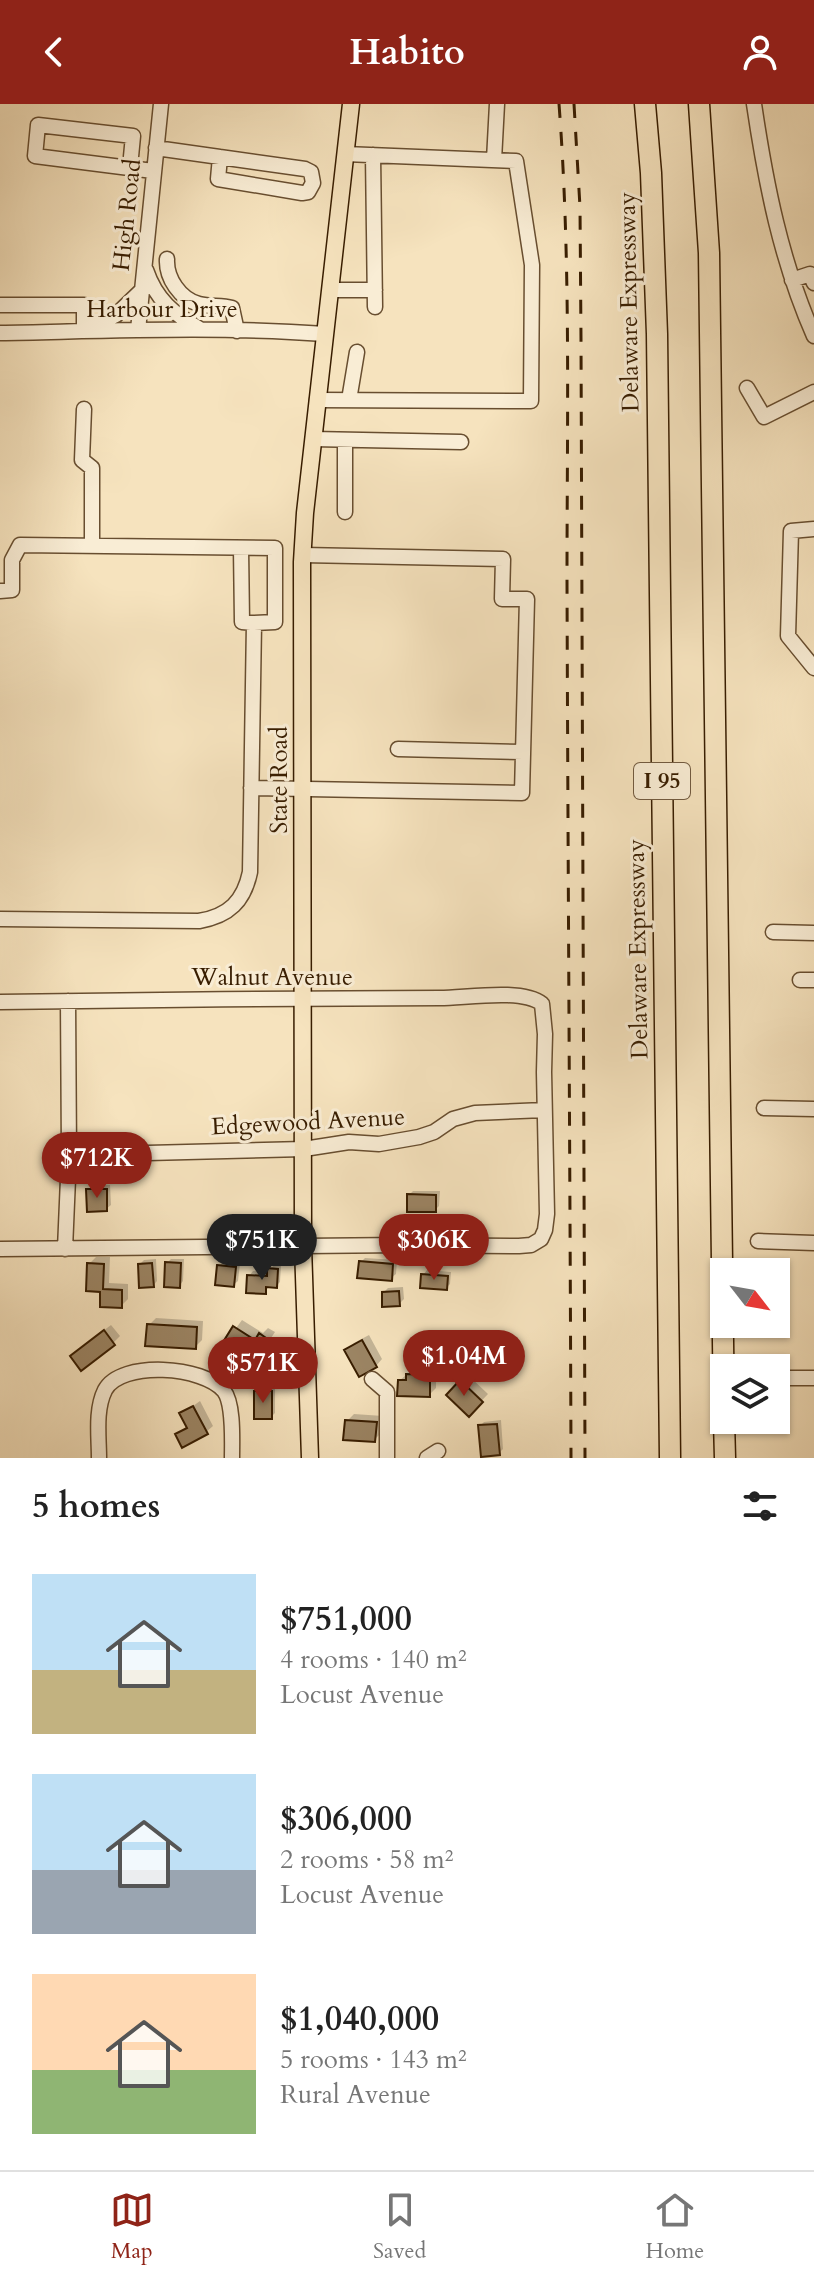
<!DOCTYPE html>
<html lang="en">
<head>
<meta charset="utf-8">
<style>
	:root { --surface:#fff; --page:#f2f2f2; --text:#222; --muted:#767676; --line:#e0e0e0; --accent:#8f2418 }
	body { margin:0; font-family:Cardo,serif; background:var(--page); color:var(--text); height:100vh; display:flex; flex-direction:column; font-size:30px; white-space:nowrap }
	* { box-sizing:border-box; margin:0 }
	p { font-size:26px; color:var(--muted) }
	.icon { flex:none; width:44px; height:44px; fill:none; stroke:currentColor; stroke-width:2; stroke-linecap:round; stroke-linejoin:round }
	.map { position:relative; height:1354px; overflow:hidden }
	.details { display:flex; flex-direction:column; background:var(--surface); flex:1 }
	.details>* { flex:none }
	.needle { width:52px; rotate:121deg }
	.buttons { position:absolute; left:710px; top:1154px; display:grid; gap:16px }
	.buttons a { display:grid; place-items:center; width:80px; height:80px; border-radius:0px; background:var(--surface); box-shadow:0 2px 6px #0004; font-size:40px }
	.price { position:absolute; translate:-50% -68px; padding:0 18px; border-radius:28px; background:var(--accent); color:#fff; font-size:26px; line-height:52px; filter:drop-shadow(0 2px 4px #0008) }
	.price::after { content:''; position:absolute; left:50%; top:48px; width:24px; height:18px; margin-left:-12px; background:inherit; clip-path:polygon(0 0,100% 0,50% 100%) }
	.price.current { background:#222; color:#fff }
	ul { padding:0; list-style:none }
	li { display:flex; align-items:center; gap:24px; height:200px; padding:0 32px }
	li span { display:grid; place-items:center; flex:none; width:224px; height:160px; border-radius:0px; color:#555 }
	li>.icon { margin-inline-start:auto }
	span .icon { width:96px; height:96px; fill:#fffc; stroke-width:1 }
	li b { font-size:34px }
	h2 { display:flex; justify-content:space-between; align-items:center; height:96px; padding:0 32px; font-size:34px }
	header { display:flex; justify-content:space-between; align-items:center; height:104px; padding:0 32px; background:var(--accent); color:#fff; font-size:36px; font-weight:700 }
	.tab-bar { display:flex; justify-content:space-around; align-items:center; height:112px; border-top:2px solid var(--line); background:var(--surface); font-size:22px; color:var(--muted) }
	.tab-bar a { display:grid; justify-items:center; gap:4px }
	.tab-bar .current { color:var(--accent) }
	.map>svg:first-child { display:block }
</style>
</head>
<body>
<header><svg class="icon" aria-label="back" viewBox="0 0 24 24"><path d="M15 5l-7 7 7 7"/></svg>Habito<svg class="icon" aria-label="person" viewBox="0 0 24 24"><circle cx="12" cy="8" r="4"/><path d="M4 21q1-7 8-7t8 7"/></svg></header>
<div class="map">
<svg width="814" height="1354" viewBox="0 0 814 1354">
	<rect width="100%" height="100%" fill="#f6e3be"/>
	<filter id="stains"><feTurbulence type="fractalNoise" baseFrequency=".0025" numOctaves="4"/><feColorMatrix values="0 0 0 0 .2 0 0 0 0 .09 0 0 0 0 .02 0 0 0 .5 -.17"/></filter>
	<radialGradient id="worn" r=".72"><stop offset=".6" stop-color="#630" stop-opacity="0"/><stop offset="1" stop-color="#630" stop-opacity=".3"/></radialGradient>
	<path fill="#0003" d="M110 1081 111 1101 106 1105 88 1086 92 1082Z
		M413 1087H440L439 1102 435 1106 409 1091Z
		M96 1153H110L109 1179 128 1180V1195L121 1202 102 1186 89 1160Z
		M365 1154 397 1156 396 1170 391 1174 361 1158Z
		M156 1155 157 1177 153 1182 140 1160 144 1156Z
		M171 1155H184L183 1177 179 1182 167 1159Z
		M223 1158 240 1159 238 1177 233 1181 219 1162Z
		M274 1161H281L280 1178 276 1182H269L265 1188 249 1172 253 1167 269 1168Z
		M427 1166 451 1168 450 1180 446 1184 423 1171Z
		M403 1183 404 1195 399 1200 384 1188 388 1184Z
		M156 1214 203 1217 202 1236 195 1243 149 1221Z
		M242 1216 263 1229 268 1224 275 1228 271 1234 278 1239 264 1261 257 1268 250 1248 241 1242H223Z
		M111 1221 120 1232 113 1239 79 1245Z
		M369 1231 382 1255 376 1262 347 1246 354 1239Z
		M415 1264 436 1265V1284L429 1291 400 1276Z
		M468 1271 488 1290 469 1310 449 1291Z
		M260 1284H275V1309L271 1313 256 1288Z
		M200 1297 213 1322 206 1328 177 1331 188 1322 182 1310Z
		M354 1310 383 1312 381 1329 374 1336 347 1317Z
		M501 1316 503 1345 499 1349 480 1322 484 1318Z"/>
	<path fill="#9b8463" stroke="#381d00" stroke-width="2" d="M86 1085H107V1107L87 1108Z
		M407 1090 436 1091V1108H407Z
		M359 1157 393 1160 392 1177 357 1174Z
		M165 1158 181 1159 180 1184 164 1183Z
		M87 1159 104 1160 103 1185 122 1186V1204L100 1203V1188L86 1187Z
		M152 1159 154 1183 139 1184 138 1160Z
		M217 1161 236 1163 234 1183 215 1181Z
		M267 1164 278 1165 277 1184 266 1183V1190L246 1189 247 1171 267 1172Z
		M421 1170 448 1172 447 1186 420 1184Z
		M399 1187 400 1202 382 1203V1188Z
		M147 1220 197 1223 196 1245 145 1242Z
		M233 1222 255 1236 259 1229 269 1236 266 1242 273 1246 257 1270 241 1260 247 1249 240 1244 235 1252 220 1243Z
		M104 1226 115 1241 81 1267 70 1252Z
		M362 1236 377 1263 359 1273 344 1246Z
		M406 1270 430 1271V1293L397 1292 398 1276H406Z
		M460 1276 483 1298 469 1313 446 1291Z
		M254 1287H272V1315H254Z
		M193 1302 208 1330 182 1344 175 1330 187 1324 179 1309Z
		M345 1316 377 1318 375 1338 343 1336Z
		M497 1320 500 1351 481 1353 478 1321Z"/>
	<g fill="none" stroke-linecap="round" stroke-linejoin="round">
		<defs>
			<path id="minor" d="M754 0C766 81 781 157 814 232
				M156 44 305 65 311 68 313 79 308 88 302 89 218 75 220 53
				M373 51 375 203
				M494 56 497 0
				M130 63 133 32 38 21 35 52 153 67
				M167 155C166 174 180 195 199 200 210 203 221 201 232 204L237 227
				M146 166C156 196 174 210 200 225
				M792 176 810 170 814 179
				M330 186H375
				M0 201H84V227L116 211 141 187
				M138 226 161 0
				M0 229C108 227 217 222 325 230
				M747 284 764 313 814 288
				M317 296 531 297 532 161 516 57 345 50
				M349 296 357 248
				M84 305 82 356 92 364V442
				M313 335 461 338
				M345 336V408
				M814 425 791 427 788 532 814 564
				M241 444 242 518 254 519
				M0 487 12 486V456L20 441 275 444V518L254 519 250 768C244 797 229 812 199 817L0 815
				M398 645 523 648
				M251 684 522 689 527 495H502L503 455 303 451
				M773 828 814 829
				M800 876H814
				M0 898C147 896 293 894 440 894 466 894 522 884 542 900L545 930 544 968 547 1110 545 1126 541 1135 531 1141 519 1142 403 1141 0 1145
				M764 1004 814 1005
				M69 1051 304 1045 349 1038 379 1040 419 1033 434 1028 453 1015 475 1009 544 1006
				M758 1137 814 1139
				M65 1145 69 1051 68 897
				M776 1274H814
				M372 1275 387 1288V1354
				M99 1354C99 1333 95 1306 105 1286 121 1256 204 1262 224 1287 234 1300 232 1337 232 1354
				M427 1354 438 1347"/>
			<path id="major" d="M310 1354 303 1142 302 458 305 409 351 0"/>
			<path id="highway" d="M645 0 651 69 657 230 670 1354
				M699 0 709 149 724 1314
				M724 1316 725 1354"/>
		</defs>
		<use href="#minor" stroke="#684e30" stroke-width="17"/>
		<use href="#major" stroke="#381d00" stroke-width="19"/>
		<use href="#highway" stroke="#381d00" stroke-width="23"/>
		<use href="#minor" stroke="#f9edd5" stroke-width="14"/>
		<use href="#major" stroke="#f6e3be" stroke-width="16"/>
		<use href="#highway" stroke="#f6e3be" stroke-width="20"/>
		<path stroke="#381d00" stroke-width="3" stroke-dasharray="14 14" stroke-linecap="butt" d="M559 0C571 159 567 317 567 476 568 769 570 1061 571 1354
			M574 0 580 103 581 235 585 1354"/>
	</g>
	<g text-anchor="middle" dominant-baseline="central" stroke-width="6" stroke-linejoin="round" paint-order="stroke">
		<rect fill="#f9edd5" stroke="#725b40" stroke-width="2" x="634" y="659" width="56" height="36" rx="6"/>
		<g font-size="22" font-weight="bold" fill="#381d00">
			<text x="662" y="677">I 95</text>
		</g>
		<g font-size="24" fill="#381d00" stroke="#f9edd5">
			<text transform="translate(127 111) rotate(-84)">High Road</text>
			<text transform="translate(629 198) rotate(-91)">Delaware Expressway</text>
			<text x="162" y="205">Harbour Drive</text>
			<text transform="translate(279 676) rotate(-90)">State Road</text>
			<text transform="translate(638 845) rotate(-91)">Delaware Expressway</text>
			<text x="272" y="873">Walnut Avenue</text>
			<text transform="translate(308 1018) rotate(-3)">Edgewood Avenue</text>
		</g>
	</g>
	<rect width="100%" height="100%" filter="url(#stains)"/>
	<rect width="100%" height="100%" fill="url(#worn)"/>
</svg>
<div class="buttons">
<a><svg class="needle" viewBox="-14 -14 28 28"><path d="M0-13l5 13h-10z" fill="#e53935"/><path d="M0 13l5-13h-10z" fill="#767676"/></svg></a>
<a><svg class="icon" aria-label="layers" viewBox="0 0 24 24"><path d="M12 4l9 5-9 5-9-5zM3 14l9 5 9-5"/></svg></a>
</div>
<b class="price" style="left:97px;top:1096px">$712K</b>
<b class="price current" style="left:262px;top:1178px">$751K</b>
<b class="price" style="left:434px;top:1178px">$306K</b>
<b class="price" style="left:464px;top:1294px">$1.04M</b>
<b class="price" style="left:263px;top:1301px">$571K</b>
</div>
<section class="details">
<h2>5 homes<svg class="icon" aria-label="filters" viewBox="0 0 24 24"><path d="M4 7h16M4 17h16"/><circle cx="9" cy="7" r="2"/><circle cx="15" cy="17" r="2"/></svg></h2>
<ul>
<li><span style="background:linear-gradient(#bfe0f5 60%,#c2b280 0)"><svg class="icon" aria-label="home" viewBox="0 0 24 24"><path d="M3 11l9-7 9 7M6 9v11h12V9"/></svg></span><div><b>$751,000</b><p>4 rooms · 140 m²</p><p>Locust Avenue</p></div></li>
<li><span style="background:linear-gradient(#bfe0f5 60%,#9aa5b1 0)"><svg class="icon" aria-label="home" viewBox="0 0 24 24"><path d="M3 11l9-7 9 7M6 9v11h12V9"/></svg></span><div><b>$306,000</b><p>2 rooms · 58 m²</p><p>Locust Avenue</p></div></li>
<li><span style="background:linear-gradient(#ffd9b3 60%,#8fb573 0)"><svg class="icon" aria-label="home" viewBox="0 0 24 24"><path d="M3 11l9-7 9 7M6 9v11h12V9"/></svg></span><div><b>$1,040,000</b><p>5 rooms · 143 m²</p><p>Rural Avenue</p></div></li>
</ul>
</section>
<nav class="tab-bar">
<a class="current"><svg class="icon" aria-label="map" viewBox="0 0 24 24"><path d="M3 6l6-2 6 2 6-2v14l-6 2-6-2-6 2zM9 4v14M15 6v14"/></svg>Map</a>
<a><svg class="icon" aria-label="saved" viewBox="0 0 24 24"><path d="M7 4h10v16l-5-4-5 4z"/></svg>Saved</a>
<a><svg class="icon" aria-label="home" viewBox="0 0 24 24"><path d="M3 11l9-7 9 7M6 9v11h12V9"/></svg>Home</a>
</nav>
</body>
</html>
